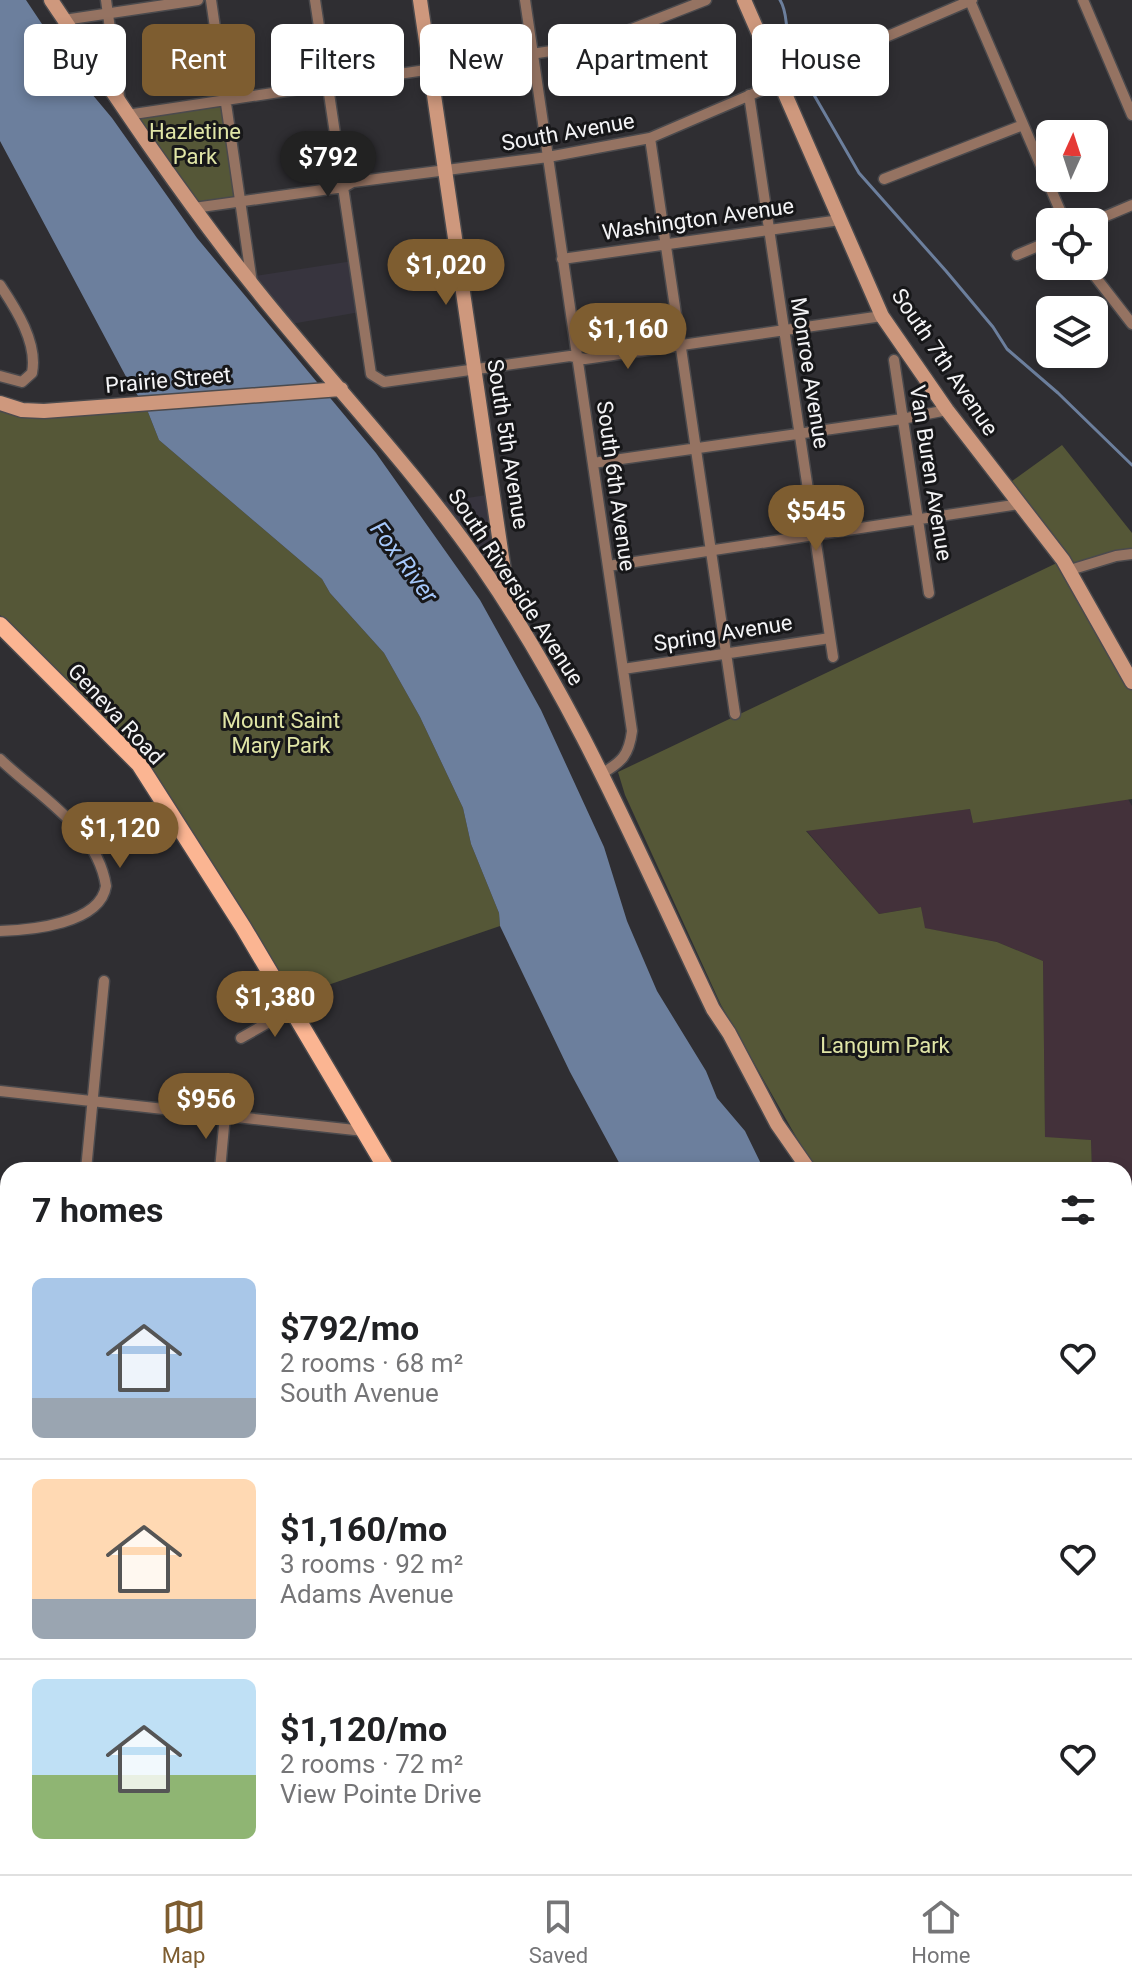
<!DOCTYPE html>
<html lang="en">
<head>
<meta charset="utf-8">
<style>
	:root { --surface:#fff; --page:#f6f6f6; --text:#202124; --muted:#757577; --line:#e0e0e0; --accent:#7e5d30 }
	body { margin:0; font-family:Roboto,sans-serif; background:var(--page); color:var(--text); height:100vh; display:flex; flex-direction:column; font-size:30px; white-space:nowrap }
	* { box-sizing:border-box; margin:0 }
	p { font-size:26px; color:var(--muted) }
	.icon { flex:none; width:44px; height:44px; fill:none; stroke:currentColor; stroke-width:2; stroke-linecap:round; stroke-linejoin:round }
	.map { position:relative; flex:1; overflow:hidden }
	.sheet { position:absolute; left:0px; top:1162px; width:1132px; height:712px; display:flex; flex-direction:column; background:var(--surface); border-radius:24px 24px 0 0; box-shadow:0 4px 12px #0003 }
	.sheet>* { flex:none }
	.guide { position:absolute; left:24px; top:24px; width:1084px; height:72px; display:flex; gap:16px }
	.needle { width:52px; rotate:3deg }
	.controls { position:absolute; left:1036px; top:120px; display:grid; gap:16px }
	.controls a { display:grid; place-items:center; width:72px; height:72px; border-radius:12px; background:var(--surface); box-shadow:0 4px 12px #0003; font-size:40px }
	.price { position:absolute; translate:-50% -68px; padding:0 18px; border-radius:28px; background:var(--accent); color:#fff; font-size:26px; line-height:52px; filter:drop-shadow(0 2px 4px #0008) }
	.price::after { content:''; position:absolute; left:50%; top:48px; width:24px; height:18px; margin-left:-12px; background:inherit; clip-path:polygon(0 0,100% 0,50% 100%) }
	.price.current { background:#222; color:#fff }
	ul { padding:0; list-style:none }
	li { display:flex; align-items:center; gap:24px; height:200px; padding:0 32px }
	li+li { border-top:2px solid var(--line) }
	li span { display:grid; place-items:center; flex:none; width:224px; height:160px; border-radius:12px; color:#555 }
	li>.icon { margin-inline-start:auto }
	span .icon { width:96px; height:96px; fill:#fffc; stroke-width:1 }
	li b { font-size:34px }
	h2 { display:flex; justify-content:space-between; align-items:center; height:96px; padding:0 32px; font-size:34px }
	.tag { padding:0 28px; border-radius:12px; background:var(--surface); box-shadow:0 4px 12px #0003; font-size:28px; line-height:72px }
	.tag.current { background:var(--accent); color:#fff }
	.dock { display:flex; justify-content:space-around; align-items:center; height:112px; border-top:2px solid var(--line); background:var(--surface); font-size:22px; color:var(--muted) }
	.dock a { display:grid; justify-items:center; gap:4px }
	.dock .current { color:var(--accent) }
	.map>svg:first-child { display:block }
</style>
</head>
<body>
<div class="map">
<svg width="1132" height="1874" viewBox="0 0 1132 1874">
	<rect width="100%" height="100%" fill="#2f2e32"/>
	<path fill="#37343e" d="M353 261 360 312 291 324 256 284 255 276Z
		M486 495 496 560 494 566 489 564 443 502Z"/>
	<path fill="#43313a" d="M1128 799 1132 806V1546L1124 1529V1170H1092L1091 1140 1045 1138 1043 961 997 942 924 928 921 907 879 914 806 830 970 809 973 823Z"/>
	<path fill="#555737" d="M224 102 238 199 193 206 133 117Z
		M0 407H146L159 440 322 579 330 593 384 653 420 717 463 808 471 844 499 913 500 926 293 997 209 859 150 770 0 615Z
		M1062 445 1132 533V552L1070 568 1008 484Z
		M1063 560 1132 677V799L973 823 970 809 806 831 879 914 921 907 925 928 997 942 1043 961 1045 1137 1091 1140 1092 1170H815L721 1005 625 795 618 772Z"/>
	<path fill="#6c7f9d" d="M0 0H26L76 75 112 118 197 238 376 453 480 600 541 710 604 847 627 921 657 991 706 1071 717 1098 745 1131 764 1170H623L570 1072 500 926 499 913 471 844 463 808 420 717 384 653 330 593 322 579 159 440 146 407 131 386 0 141Z
		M806 1866H959L956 1874H807Z"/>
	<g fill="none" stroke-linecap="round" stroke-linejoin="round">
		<path stroke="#6c7f9d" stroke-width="3" d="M780 0C790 16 782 34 796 49
			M806 81 859 173 946 271 993 327 1007 349 1058 393 1132 465
			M1124 1719 1132 1710"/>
		<defs>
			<path id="street" d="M106 0 120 101
				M211 0 252 283
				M315 0 371 374 384 382 570 356 585 359 882 316
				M525 0 632 731C629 755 622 762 601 774
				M1083 0 1132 115
				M970 1 1065 222
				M64 20 198 0
				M749 95 833 657
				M127 115 591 45 706 0
				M650 138 735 714
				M884 179 1023 125
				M194 208 344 187 353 182 548 157 650 138 972 0
				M1092 222 1132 205
				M1017 255 1050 241
				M562 259 840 220
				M1087 266 1132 324
				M0 285C16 309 38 343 32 373L22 382 0 376
				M894 360 929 593
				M593 463 902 419 947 410
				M608 566 1020 504
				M1070 570 1116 556 1132 554
				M623 669 830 638
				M0 759C38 796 97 828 106 886 100 924 31 930 0 931
				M241 1038 292 1009
				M0 1091 364 1131
				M86 1170 104 981
				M220 1170 225 1115
				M0 1292 8 1293
				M0 1469H8
				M0 1648H8
				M1124 1788 1132 1787
				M0 1814 8 1816
				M296 1866 342 1874
				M527 1874 531 1866"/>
			<path id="secondary" d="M51 0C115 96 179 193 251 283 327 379 412 466 482 567 577 704 641 859 713 1009L729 1033 777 1124 809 1170
				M420 0 509 605
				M744 0 882 316 947 410 1063 560 1132 682
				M0 403 22 410 44 411 341 389
				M1124 1866 1127 1874"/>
			<path id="primary" d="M0 625 139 764 243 927 387 1170
				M638 1866 641 1874"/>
		</defs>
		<use href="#street" stroke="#4b4a4d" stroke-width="13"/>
		<use href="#secondary" stroke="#4b4a4d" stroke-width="17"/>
		<use href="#primary" stroke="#4b4a4d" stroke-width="19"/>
		<use href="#street" stroke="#957362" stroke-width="10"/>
		<use href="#secondary" stroke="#ce987d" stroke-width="14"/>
		<use href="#primary" stroke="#fbb592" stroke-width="16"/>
	</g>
	<g text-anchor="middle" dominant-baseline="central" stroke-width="6" stroke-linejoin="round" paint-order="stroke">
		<g font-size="22" fill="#e0e5a6" stroke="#171719">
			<text x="195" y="131">Hazletine<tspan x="195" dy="25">Park</tspan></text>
			<text x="281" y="720">Mount Saint<tspan x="281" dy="25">Mary Park</tspan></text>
			<text x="885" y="1045">Langum Park</text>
		</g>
		<g font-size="22" fill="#f4f4f6" stroke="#171719">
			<text transform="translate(568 132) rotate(-10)">South Avenue</text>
			<text transform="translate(698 219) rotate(-8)">Washington Avenue</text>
			<text transform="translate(945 362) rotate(56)">South 7th Avenue</text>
			<text transform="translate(810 373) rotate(81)">Monroe Avenue</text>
			<text transform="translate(168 380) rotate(-5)">Prairie Street</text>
			<text transform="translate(508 444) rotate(81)">South 5th Avenue</text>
			<text transform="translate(931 473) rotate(81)">Van Buren Avenue</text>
			<text transform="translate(616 486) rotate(82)">South 6th Avenue</text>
			<text transform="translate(516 587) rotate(57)">South Riverside Avenue</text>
			<text transform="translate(723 633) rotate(-9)">Spring Avenue</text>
			<text transform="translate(116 714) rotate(47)">Geneva Road</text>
		</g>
		<g font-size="24" font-style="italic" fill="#a6c8fb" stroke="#171719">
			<text transform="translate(404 562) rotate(53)">Fox River</text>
		</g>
	</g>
</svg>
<div class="controls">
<a><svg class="needle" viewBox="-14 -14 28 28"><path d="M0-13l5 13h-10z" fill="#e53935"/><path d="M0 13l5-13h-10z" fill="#757577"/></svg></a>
<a><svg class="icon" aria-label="locate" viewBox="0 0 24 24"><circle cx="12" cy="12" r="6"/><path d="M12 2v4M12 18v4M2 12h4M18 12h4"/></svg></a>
<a><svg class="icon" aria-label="layers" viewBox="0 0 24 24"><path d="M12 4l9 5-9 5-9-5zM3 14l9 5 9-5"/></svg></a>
</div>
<b class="price current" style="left:328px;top:199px">$792</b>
<b class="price" style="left:446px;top:307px">$1,020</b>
<b class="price" style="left:628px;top:371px">$1,160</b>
<b class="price" style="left:816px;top:553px">$545</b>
<b class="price" style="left:120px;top:870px">$1,120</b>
<b class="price" style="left:275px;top:1039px">$1,380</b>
<b class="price" style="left:206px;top:1141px">$956</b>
<div class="guide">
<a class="tag">Buy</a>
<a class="tag current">Rent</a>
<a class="tag">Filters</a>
<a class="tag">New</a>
<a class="tag">Apartment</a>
<a class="tag">House</a>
</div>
<section class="sheet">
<h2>7 homes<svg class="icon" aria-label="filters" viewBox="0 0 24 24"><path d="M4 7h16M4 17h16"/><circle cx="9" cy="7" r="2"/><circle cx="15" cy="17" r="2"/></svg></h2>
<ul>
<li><span style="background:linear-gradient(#a9c7e8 75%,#9aa5b1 0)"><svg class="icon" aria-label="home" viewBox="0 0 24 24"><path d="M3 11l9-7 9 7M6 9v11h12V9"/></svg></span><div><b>$792/mo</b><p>2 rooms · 68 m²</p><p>South Avenue</p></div><svg class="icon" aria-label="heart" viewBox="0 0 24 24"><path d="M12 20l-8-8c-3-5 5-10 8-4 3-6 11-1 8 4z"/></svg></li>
<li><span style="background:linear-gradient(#ffd9b3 75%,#9aa5b1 0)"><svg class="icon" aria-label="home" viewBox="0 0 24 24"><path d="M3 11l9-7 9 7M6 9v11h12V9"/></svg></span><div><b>$1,160/mo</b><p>3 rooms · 92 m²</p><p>Adams Avenue</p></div><svg class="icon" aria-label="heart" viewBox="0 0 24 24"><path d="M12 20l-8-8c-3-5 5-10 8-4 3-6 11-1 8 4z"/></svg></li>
<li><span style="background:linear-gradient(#bfe0f5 60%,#8fb573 0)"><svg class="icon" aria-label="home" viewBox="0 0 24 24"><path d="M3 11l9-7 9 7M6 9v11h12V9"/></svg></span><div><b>$1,120/mo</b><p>2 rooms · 72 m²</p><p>View Pointe Drive</p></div><svg class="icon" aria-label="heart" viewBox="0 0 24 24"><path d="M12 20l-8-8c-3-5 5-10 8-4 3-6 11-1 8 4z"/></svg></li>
</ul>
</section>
</div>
<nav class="dock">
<a class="current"><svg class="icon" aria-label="map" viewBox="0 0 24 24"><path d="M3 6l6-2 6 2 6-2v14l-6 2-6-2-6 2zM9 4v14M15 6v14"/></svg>Map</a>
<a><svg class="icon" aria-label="saved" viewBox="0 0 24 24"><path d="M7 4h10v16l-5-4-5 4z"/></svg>Saved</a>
<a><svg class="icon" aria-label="home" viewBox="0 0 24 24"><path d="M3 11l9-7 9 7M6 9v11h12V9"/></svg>Home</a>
</nav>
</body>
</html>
